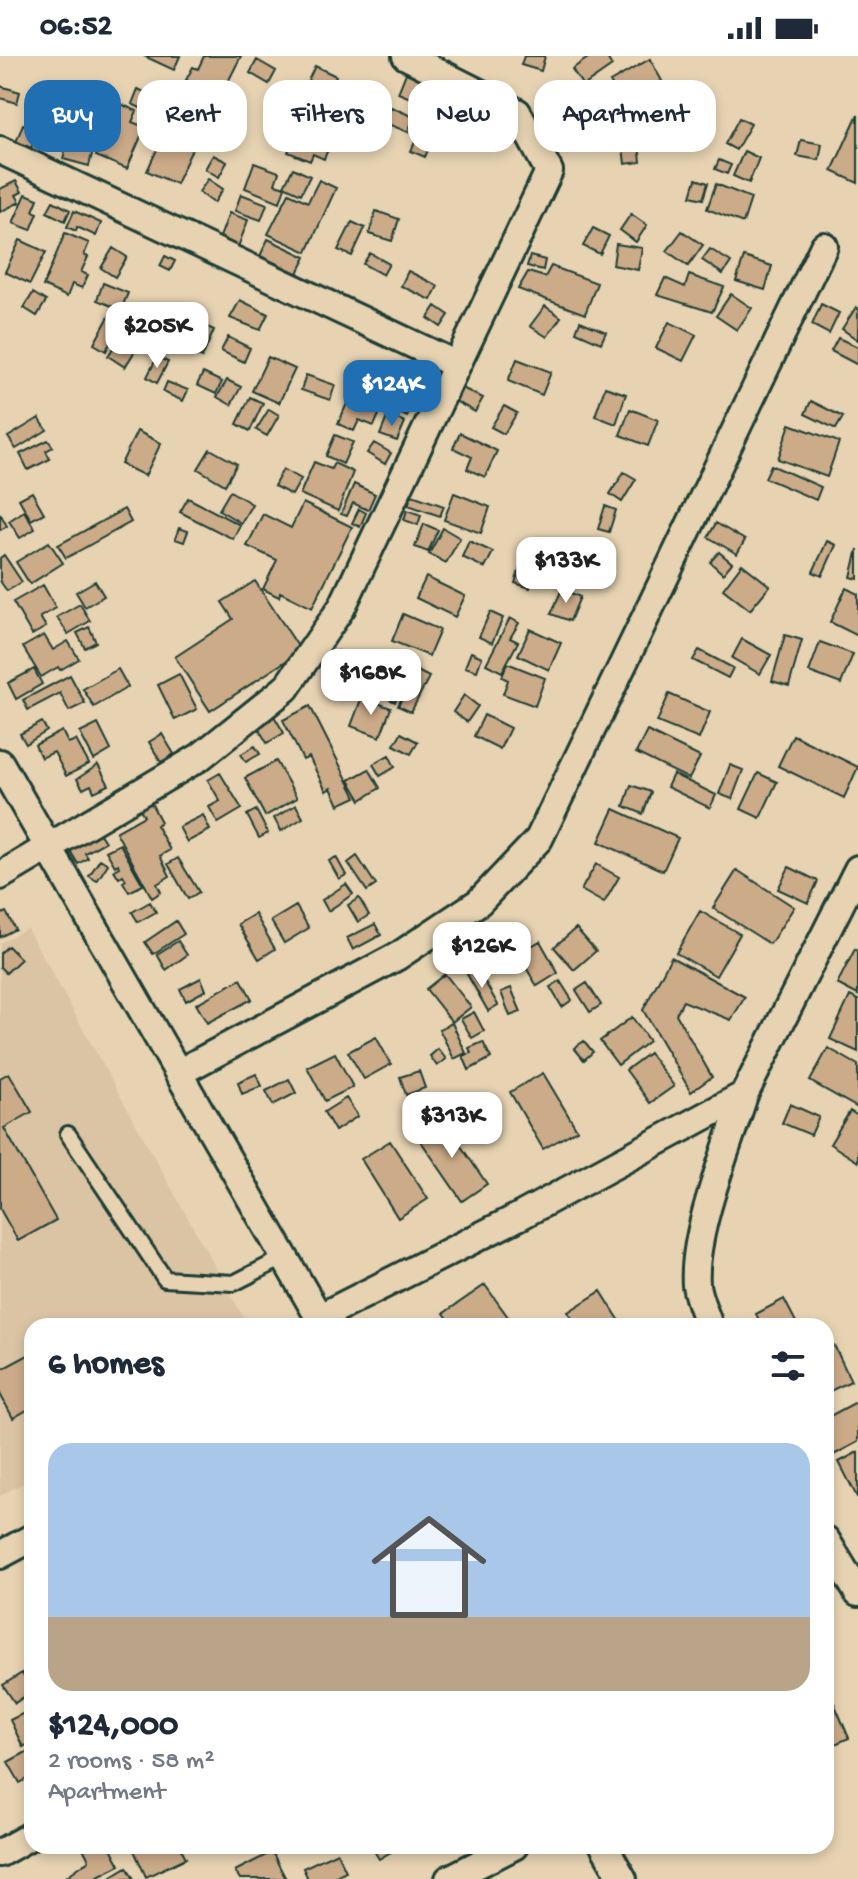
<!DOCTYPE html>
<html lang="en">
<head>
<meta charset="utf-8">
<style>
	:root { --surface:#fff; --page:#f2f2f3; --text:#1f2937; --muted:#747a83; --accent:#1f6fb2 }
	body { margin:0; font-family:"Gochi Hand",sans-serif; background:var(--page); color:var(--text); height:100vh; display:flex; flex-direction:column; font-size:30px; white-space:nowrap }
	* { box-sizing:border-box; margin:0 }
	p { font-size:26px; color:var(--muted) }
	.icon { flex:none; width:44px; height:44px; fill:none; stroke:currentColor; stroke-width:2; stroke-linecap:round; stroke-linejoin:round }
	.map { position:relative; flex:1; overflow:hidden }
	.sheet { position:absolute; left:24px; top:1262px; width:810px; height:536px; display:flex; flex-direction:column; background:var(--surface); border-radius:24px; box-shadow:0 4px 12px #0003 }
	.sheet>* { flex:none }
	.guide { position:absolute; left:24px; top:24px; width:810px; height:72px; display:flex; gap:16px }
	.price { position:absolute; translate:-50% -68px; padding:0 18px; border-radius:16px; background:#fff; color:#222; font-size:26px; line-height:52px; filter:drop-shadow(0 2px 4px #0008) }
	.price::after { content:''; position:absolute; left:50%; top:48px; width:24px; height:18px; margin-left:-12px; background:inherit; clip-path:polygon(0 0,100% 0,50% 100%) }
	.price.selected { background:var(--accent); color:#fff }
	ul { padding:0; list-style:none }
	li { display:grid; align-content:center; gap:16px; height:424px; padding:0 24px }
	li span { display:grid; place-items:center; height:248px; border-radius:24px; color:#555 }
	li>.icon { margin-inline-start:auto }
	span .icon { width:144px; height:144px; fill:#fffc; stroke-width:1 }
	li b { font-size:34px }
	h2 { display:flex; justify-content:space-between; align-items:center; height:96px; padding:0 24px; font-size:34px }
	.tag { padding:0 28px; border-radius:24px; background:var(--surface); box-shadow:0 4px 12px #0003; font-size:28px; line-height:72px }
	.tag.selected { background:var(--accent); color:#fff }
	.status { display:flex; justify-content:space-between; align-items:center; height:56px; padding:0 40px; background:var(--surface); direction:ltr }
	.status svg { height:22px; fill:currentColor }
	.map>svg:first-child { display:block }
</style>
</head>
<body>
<div class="status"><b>06:52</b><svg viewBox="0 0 49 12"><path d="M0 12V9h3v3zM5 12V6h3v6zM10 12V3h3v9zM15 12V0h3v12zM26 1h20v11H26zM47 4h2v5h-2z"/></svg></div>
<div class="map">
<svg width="858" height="1823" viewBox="0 0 858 1823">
	<rect width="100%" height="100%" fill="#e7d3b2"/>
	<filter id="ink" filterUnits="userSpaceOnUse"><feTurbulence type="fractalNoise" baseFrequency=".0125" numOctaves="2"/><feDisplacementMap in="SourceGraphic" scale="16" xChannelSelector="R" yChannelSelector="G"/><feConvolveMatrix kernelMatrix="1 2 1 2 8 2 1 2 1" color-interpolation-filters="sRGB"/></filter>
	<g filter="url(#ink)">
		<path fill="#dbc4a4" d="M27 872 248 1270H32V1422L0 1440V887Z"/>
		<path fill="#ccab89" stroke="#1f3d34" stroke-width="2" d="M144 0H180L174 14Z
			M204 0H241L224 34 216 30 212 38 186 24 193 11 198 13Z
			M524 0H545L541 15 521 9Z
			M591 0H606L612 10 583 30 572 13Z
			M650 3 662 25 623 47 610 26Z
			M257 4 276 15 269 28 250 17Z
			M315 10 336 20 320 53 299 43Z
			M406 17 433 28 425 48 398 37Z
			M39 25 76 40 69 55 62 52 56 67 27 55Z
			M0 30 20 36 17 47 0 42Z
			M138 33 164 46 157 60 132 48Z
			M329 40 360 53 347 84 334 79 324 103 313 98 310 105 288 96 307 51 322 57Z
			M109 43 137 55 132 66 145 71 127 113 96 100 112 62 103 58Z
			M391 51 414 61 408 76 385 67Z
			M174 56 198 68 192 80 168 68Z
			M858 58V127L832 115Z
			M72 62 99 76 91 89 65 76Z
			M739 62 751 68 736 94 725 88Z
			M425 63 448 73 440 92 431 87 425 101 411 95Z
			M674 66 678 85 654 91 650 72Z
			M23 68 38 74 30 95 15 89Z
			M637 72 641 106 625 108 621 74Z
			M165 76 194 89 176 128 147 115Z
			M801 84 822 88 819 104 797 100Z
			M67 87 93 94 89 110 63 103Z
			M744 95 759 102 749 127 733 120Z
			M213 99 227 106 219 121 205 113Z
			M719 104 731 109 727 118 715 113Z
			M254 107 279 116 275 128 285 131 280 146 245 132Z
			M293 112 310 120 301 138 284 130Z
			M208 123 223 133 214 147 199 136Z
			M696 123 708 127 703 143 691 140Z
			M319 124 336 132 307 196 268 178 289 137 308 146Z
			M16 125 22 136 16 139 20 146 0 156V133Z
			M716 128 751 142 743 167 707 153Z
			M26 138 38 143 33 155 38 157 31 174 13 167Z
			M241 138 267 148 261 164 235 155Z
			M53 145 70 154 65 165 47 156Z
			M74 155 101 167 96 180 77 171 76 175 67 171Z
			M376 155 399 163 392 185 369 178Z
			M229 157 248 164 238 191 219 184Z
			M631 158 647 169 636 186 620 174Z
			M352 166 365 172 352 200 338 194Z
			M593 172 609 180 600 198 583 190Z
			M682 175 703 189 688 210 667 195Z
			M65 177 89 187 84 199 88 201 81 216 88 219 82 232 72 228 67 241 43 230Z
			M268 183 306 201 297 219 260 200Z
			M20 184 46 196 30 228 5 216Z
			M616 188 642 192 638 214 613 209Z
			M113 192 127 201 115 221 101 212Z
			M710 193 731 206 723 218 702 204Z
			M370 197 389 208 383 219 363 208Z
			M165 200 175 205 170 215 160 210Z
			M530 200 545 204 543 214 527 210Z
			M744 201 772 210 765 234 736 225Z
			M551 210 597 227 585 258 518 233 528 216 545 221Z
			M408 215 438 230 431 244 401 230Z
			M689 219 724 231 712 256 657 239 665 222 685 231Z
			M103 227 128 237 121 254 97 244Z
			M33 237 46 245 37 260 24 252Z
			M731 238 752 252 737 274 716 260Z
			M240 244 268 258 260 274 230 262Z
			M821 248 839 257 829 278 812 269Z
			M140 249 162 258 157 269 136 260Z
			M436 250 449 259 441 271 428 262Z
			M545 250 561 261 547 281 530 270Z
			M856 251 858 252V284L842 273Z
			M112 255 124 261 106 295 94 288Z
			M185 261 214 274 202 302 173 289Z
			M133 262 144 268 139 279 127 274Z
			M580 265 606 276 601 287 576 276Z
			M669 266 696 279 683 305 656 292Z
			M124 275 141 285 125 311 108 300Z
			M228 281 250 292 244 306 221 295Z
			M838 282 858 291V309L831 295Z
			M157 301 168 306 157 327 147 321Z
			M268 301 295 313 279 347 252 335Z
			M517 303 551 316 542 339 508 325Z
			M203 317 222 326 216 338 197 329Z
			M306 319 335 329 330 344 301 334Z
			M227 324 241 331 231 349 217 341Z
			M167 326 188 334 183 345 163 336Z
			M605 331 626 338 616 368 595 360Z
			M462 332 483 342 475 356 455 345Z
			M392 334 415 345 407 361 384 349Z
			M351 338 382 352 374 370 359 364 354 375 338 368Z
			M250 341 263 347 250 375 237 368Z
			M811 345 843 361 836 373 805 358Z
			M504 350 517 357 504 378 491 371Z
			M269 353 279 359 267 380 256 374Z
			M630 353 658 364 648 390 620 379Z
			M388 359 405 366 397 385 380 379Z
			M39 362 47 374 16 393 8 381Z
			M790 368 839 386 827 421 778 403Z
			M137 375 161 387 145 420 121 408Z
			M460 377 497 395 485 421 467 413 472 401 453 392Z
			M335 379 353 386 343 408 326 400Z
			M48 384 53 391 46 395 50 403 28 414 20 398Z
			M374 387 391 397 385 408 367 397Z
			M210 393 237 408 225 429 198 413Z
			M314 406 331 413 334 407 353 416 338 455 300 438Z
			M771 409 821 431 816 444 765 422Z
			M283 413 301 423 292 439 274 430Z
			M624 416 636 423 622 446 610 438Z
			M354 428 375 438 368 454 353 447 347 460 341 458Z
			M230 435 252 448 241 467 219 454Z
			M32 436 44 457 31 464 19 443Z
			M454 437 490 451 481 477 444 464Z
			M412 439 444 450 440 460 408 449Z
			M188 442 240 469 233 483 180 456Z
			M303 447 352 471 312 552 280 536 279 541 263 533 277 504 247 490 263 458 291 472Z
			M605 450 616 454 609 476 598 473Z
			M124 453 131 466 66 502 58 489Z
			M359 453 366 457 360 471 352 467Z
			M407 454 421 459 418 469 404 464Z
			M24 455 35 473 20 482 9 465Z
			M0 457 7 470 0 474Z
			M716 467 745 484 737 498 708 481Z
			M424 468 438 474 428 496 415 491Z
			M179 472 188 475 184 486 175 483Z
			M443 472 460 482 446 507 429 498Z
			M469 485 493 496 485 512 462 501Z
			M827 485 836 489 822 520 813 516Z
			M49 486 63 507 30 528 16 506Z
			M559 487 595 502 584 528 548 512Z
			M858 493V523L851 521Z
			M719 496 732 507 723 518 710 506Z
			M4 499 22 526 7 535 0 525V502Z
			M742 508 770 530 750 554 723 533Z
			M521 509 535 513 530 532 515 527Z
			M426 521 465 540 455 561 416 542Z
			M95 525 104 540 85 551 76 536Z
			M255 525 301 595 210 655 175 601 233 563 222 546Z
			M43 529 56 552 40 561 46 571 32 579 13 546Z
			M846 532 858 538V580L830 566Z
			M562 533 580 541 570 565 551 558Z
			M80 548 90 565 68 578 57 561Z
			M490 556 503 562 492 587 479 581Z
			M403 558 440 574 429 600 392 585Z
			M510 562 519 567 510 582 518 586 502 616 486 608Z
			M89 571 96 586 85 592 77 577Z
			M530 573 561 587 549 614 518 599Z
			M44 579 53 594 68 585 79 603 60 614 58 611 41 621 23 591Z
			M785 579 802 584 789 630 772 625Z
			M742 583 771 599 760 618 732 602Z
			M820 586 853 598 841 628 809 616Z
			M699 594 733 612 728 622 693 604Z
			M338 595 350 603 337 623 325 615Z
			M471 596 482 601 477 615 465 611Z
			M507 607 545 622 535 650 503 638 508 624 502 621Z
			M377 609 392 616 388 624 396 628 406 609 429 621 411 656 398 650 405 635 402 633 395 646 366 632Z
			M34 613 42 628 16 643 8 627Z
			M118 613 128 631 94 651 83 633Z
			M179 618 197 653 175 664 158 629Z
			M70 619 85 647 69 655 60 637 28 654 23 644Z
			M669 638 710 656 699 683 657 666Z
			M464 639 478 650 467 666 453 656Z
			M362 641 391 652 380 681 351 670Z
			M310 650 356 741 339 749 331 732 326 735 309 701 303 704 283 664Z
			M484 659 510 672 500 693 474 680Z
			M274 660 284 677 267 687 257 670Z
			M42 666 47 675 26 688 20 678Z
			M98 668 111 694 94 704 80 677Z
			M62 675 68 687 76 684 89 708 66 720 54 696 41 702 35 689Z
			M647 675 700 701 689 723 636 697Z
			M401 677 418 686 411 698 394 689Z
			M162 678 174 698 161 706 149 686Z
			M793 679 858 711 844 742 778 710Z
			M255 690 260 698 246 706 241 698Z
			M389 699 395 711 380 720 373 708Z
			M276 705 297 742 265 760 245 722Z
			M98 709 109 729 94 736 91 729 83 733 77 723Z
			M730 709 743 714 732 743 719 738Z
			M369 713 380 732 361 744 349 724Z
			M220 717 242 753 218 767 209 751 220 745 208 724Z
			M758 717 777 726 760 762 741 753Z
			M673 718 716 739 710 752 667 731Z
			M631 729 651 736 643 758 624 750Z
			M150 745 161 766 156 769 170 794 160 800 170 820 157 828 161 836 152 842 116 776 144 760 139 751Z
			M296 749 303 762 281 775 274 762Z
			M614 753 678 782 663 815 599 786Z
			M256 754 268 777 259 782 247 759Z
			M203 759 210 774 187 786 179 771Z
			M98 775 105 786 85 797 88 802 78 808 69 793Z
			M120 788 143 829 129 836 123 826 126 824 123 819 119 822 114 814 119 811 118 808 115 810 106 795Z
			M357 800 376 829 367 835 348 807Z
			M336 801 346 819 339 823 329 805Z
			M178 802 199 836 188 843 168 808Z
			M100 803 108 808 97 825 89 820Z
			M596 808 619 821 604 847 581 834Z
			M789 811 818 825 808 847 778 833Z
			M737 814 794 851 770 888 713 852Z
			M346 828 353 838 328 855 322 844Z
			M359 842 369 859 358 866 348 849Z
			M150 846 156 856 138 866 132 856Z
			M296 850 309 872 284 887 271 865Z
			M700 855 740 878 716 920 676 897Z
			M6 856 15 873 0 881V859Z
			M255 858 275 893 259 903 238 868Z
			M176 865 184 878 153 898 145 886Z
			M375 868 381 879 353 894 347 882Z
			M576 872 596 895 574 914 554 891Z
			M178 885 187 899 166 914 157 898Z
			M540 885 558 917 537 930 518 898Z
			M8 890 21 903 6 917 0 911V897Z
			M855 893 858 895V939L837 928Z
			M671 901 745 941 731 964 683 945 676 958 712 1021 691 1036 643 954Z
			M477 912 498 949 488 955 467 918Z
			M445 918 471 951 452 966 426 933Z
			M201 922 206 934 186 945 180 933Z
			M241 923 252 943 207 967 196 948Z
			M560 925 572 944 562 951 550 931Z
			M587 927 601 949 590 956 576 934Z
			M511 932 521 956 510 960 501 936Z
			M850 940 858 944V996L830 983Z
			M474 956 484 975 472 982 461 963Z
			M632 961 649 985 618 1009 600 985Z
			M452 967 466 997 454 1003 439 973Z
			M376 981 391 1008 364 1023 348 996Z
			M584 985 593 996 584 1004 574 992Z
			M483 986 491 1002 469 1014 463 1000 471 997 469 992Z
			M828 992 858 1009V1052L810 1025Z
			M438 993 446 1003 437 1010 430 1000Z
			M335 997 353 1031 325 1045 307 1011Z
			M649 997 674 1030 650 1047 626 1014Z
			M419 1015 425 1032 406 1039 400 1021Z
			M9 1017 32 1056 4 1072 56 1164 18 1185 0 1153V1022Z
			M543 1017 577 1074 543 1093 510 1036Z
			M256 1018 262 1030 242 1038 238 1026Z
			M289 1023 296 1037 273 1049 266 1035Z
			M346 1042 358 1060 335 1075 324 1056Z
			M790 1048 819 1061 811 1079 782 1067Z
			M850 1055 858 1060V1106L830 1088Z
			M443 1064 487 1128 462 1145 418 1081Z
			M390 1085 428 1143 398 1162 361 1103Z
			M485 1229 508 1261 495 1270H453L444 1257Z
			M601 1235 623 1270H577L568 1256Z
			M784 1243 798 1270H762L756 1258Z
			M834 1289 851 1325 826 1337V1293Z
			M32 1297V1351L13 1362 0 1338V1314Z
			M858 1345V1386L828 1402 826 1397V1362Z
			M858 1396V1440L857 1441 839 1406Z
			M22 1617 32 1635 15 1647 3 1629Z
			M834 1647 849 1682 826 1692V1651Z
			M32 1653V1686L23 1691 10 1664Z
			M32 1693V1720L20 1727 8 1706Z
			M82 1790H110L120 1809 92 1823H69L67 1820 89 1804Z
			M132 1790H180L186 1802 146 1821Z
			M371 1790H401L379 1803Z
			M272 1796 286 1823H240L235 1815Z
			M337 1796 346 1815 330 1823H308L303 1812Z
			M127 1811 134 1823H114L112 1820Z"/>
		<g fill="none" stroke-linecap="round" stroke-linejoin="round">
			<defs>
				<path id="lane" d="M68 1078 165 1223 234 1227 285 1201"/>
				<path id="street" d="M0 94 457 309
					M0 707 324 1270
					M0 820 200 701 286 632 342 551 549 115 517 56 406 0
					M178 1017 398 900 479 846 539 783 824 190
					M320 1261 518 1161 744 1039 858 813
					M709 1270C705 1257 698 1243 696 1229 692 1177 728 1091 744 1039
					M826 1484 858 1537
					M0 1499 32 1482
					M604 1790 623 1823
					M0 1797 32 1779
					M449 1823 514 1790"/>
			</defs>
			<use href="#lane" stroke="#1f3d34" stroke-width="20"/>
			<use href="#street" stroke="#1f3d34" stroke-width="32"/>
			<use href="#lane" stroke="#e7d3b2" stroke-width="14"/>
			<use href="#street" stroke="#e7d3b2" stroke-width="26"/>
		</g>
	</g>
</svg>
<b class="price" style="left:157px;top:314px">$205K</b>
<b class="price selected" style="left:392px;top:372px">$124K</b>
<b class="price" style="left:566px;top:549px">$133K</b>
<b class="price" style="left:371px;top:661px">$168K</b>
<b class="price" style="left:482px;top:934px">$126K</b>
<b class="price" style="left:452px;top:1104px">$313K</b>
<div class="guide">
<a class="tag selected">Buy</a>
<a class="tag">Rent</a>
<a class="tag">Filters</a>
<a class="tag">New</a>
<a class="tag">Apartment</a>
</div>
<section class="sheet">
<h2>6 homes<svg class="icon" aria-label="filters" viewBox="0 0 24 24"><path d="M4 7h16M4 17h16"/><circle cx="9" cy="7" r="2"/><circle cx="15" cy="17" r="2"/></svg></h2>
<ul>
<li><span style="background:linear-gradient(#a9c7e8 70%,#b9a48a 0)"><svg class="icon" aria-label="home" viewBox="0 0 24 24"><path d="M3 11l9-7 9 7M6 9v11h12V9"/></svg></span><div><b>$124,000</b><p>2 rooms · 58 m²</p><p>Apartment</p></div></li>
</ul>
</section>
</div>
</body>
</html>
